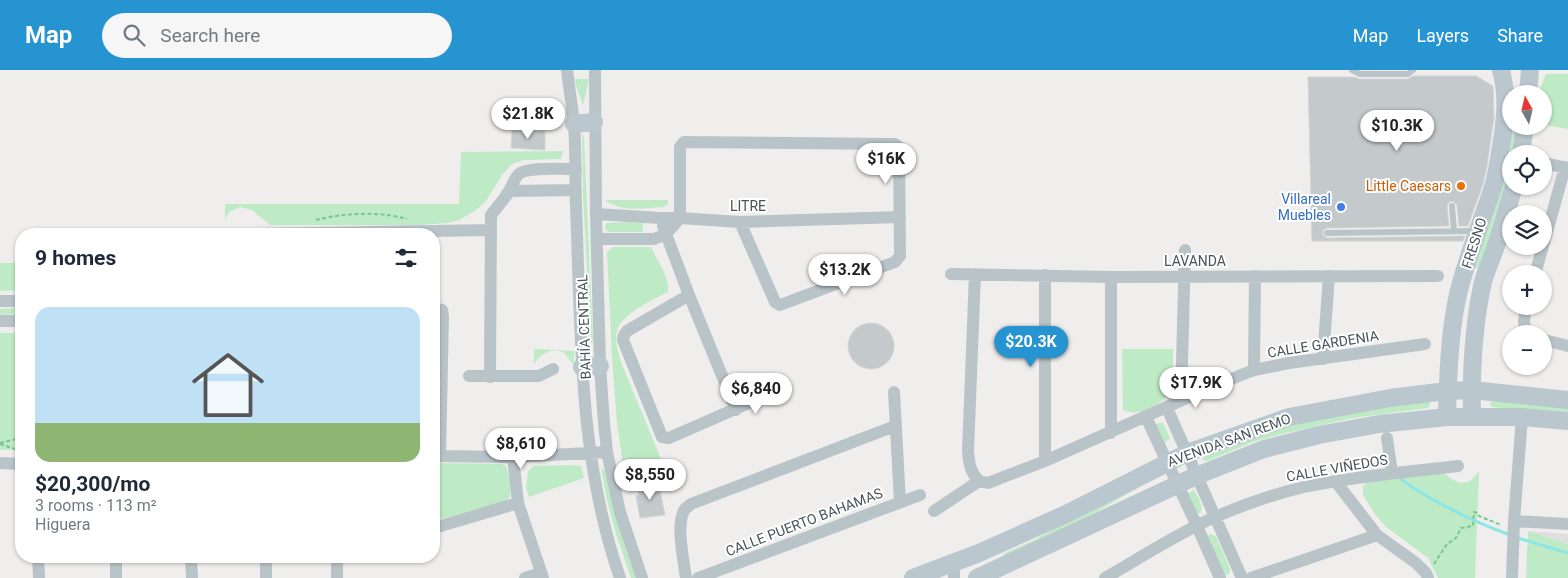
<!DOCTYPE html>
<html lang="en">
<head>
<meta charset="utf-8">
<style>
	:root { --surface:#fff; --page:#f6f6f7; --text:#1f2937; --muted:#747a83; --accent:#2594d1 }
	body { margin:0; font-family:Roboto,sans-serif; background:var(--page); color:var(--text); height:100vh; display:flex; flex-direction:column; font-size:19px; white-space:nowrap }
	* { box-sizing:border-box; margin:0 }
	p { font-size:16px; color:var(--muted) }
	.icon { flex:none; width:28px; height:28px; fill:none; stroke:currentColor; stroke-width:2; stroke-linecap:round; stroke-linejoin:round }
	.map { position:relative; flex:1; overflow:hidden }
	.side { position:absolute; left:15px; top:158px; width:425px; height:335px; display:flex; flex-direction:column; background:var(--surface); border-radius:20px; box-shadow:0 1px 4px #0004 }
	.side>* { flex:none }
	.needle { width:32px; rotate:352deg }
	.fabs { position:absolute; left:1502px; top:15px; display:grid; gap:10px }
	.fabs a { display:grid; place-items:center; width:50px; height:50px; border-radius:50%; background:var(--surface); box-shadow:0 1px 4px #0004; font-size:25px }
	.price { position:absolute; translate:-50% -42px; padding:0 11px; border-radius:18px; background:#fff; color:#222; font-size:16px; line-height:32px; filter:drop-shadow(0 1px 2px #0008) }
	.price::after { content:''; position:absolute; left:50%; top:30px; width:15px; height:11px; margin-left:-8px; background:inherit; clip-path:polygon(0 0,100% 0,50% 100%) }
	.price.selected { background:var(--accent); color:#fff }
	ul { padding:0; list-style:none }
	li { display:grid; align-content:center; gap:10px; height:265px; padding:0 20px }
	li span { display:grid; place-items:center; height:155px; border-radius:15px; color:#555 }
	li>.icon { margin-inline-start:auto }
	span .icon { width:90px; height:90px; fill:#fffc; stroke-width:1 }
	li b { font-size:21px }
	h2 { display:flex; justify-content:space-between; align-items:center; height:60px; padding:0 20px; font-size:21px }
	header { display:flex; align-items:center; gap:30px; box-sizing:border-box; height:70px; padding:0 25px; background:var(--accent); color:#fff }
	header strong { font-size:24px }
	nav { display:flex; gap:28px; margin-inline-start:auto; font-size:18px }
	.search { width:350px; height:45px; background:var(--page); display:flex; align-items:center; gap:12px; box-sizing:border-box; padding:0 18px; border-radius:28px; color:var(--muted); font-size:19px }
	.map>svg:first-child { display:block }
</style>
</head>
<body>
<header>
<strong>Map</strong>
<div class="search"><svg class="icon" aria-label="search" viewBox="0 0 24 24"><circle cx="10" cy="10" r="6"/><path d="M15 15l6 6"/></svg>Search here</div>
<nav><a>Map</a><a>Layers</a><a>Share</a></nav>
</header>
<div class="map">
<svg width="1568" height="508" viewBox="0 0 1568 508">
	<rect width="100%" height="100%" fill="#f0eded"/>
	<path fill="#e0dedf" d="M1528 461 1568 464V474Z"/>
	<path fill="#beebc6" d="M1546 4H1568V59L1544 55V24H1541V16Z
		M574 9H589L583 36Z
		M1511 56H1517L1514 84H1511C1511 123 1493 160 1480 196L1478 198 1474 199V197Z
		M582 65H583L584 67 593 271 591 273 583 127Z
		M563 81 561 89 524 90 512 94 502 105 486 131 476 140 459 150 448 153 419 155H270L252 140 240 137 229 142 225 149V134H459L461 82Z
		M605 130H668V134L664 137C646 138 621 143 605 130Z
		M627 152 643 153V160L641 162H609L605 159 606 153Z
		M613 177H651C657 191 670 206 668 222 652 230 628 241 619 256 613 267 618 282 621 292L668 406 658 409 626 414 617 354 612 287 607 182Z
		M0 193H21V220L0 221Z
		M18 238 20 241V243L18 244 0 245V239Z
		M0 263H18L21 265V380H0Z
		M534 279 574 281V295C570 292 568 286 564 283 553 276 538 285 534 295Z
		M1122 279H1173V320C1162 333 1140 348 1123 340Z
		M1495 330 1568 336V344L1492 337 1490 335 1491 332Z
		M1430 332V335L1428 338 1353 348 1286 363 1253 372 1207 391 1203 390V387L1295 351 1358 337Z
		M1159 353H1163L1170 368 1165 373 1155 354Z
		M434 393 502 394 506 396C508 401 512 420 510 426 509 429 506 430 504 432L434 451Z
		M573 395 581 396 584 408 529 427 526 418 528 401 534 396Z
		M601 398 605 401 624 474 636 508H631L616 464 607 430Z
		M1443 401C1450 409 1460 416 1470 411 1473 409 1477 403 1479 401L1475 508H1438L1428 488 1386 457 1374 443 1363 425V416L1371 409Z
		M1153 409 1069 458 1004 487 1003 484 1034 470 1083 442Z
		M1194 420C1198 426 1203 435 1201 443H1197L1187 424Z
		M1528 461 1568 474V508H1526Z
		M1210 464 1216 466 1230 499V503L1227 505 1223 503 1208 466Z"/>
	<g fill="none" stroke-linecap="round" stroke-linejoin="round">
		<path stroke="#8ee5e5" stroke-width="3" d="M1399 406 1403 411C1437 434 1472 451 1510 465
			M1518 468 1568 483"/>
	</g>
	<path fill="#c4c9cc" stroke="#d1d5d8" d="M1413 6H1476L1493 16 1494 47 1487 96 1483 114 1468 156H1459L1457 135 1452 131 1449 132 1447 136 1449 156 1327 158 1323 160V165L1327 168 1465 166 1463 171H1312L1308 7H1354L1360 9H1408Z
		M512 60 545 61V80L511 78Z
		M848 276a23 23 0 1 1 46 0a23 23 0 1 1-46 0Z
		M658 410 665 445 640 448 636 426 639 425 638 418 648 417 647 412Z"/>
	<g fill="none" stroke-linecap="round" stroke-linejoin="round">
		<path stroke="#78c690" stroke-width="2" stroke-dasharray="4 2.5" stroke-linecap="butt" d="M316 150C343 143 380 141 407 149
			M0 373 17 369 21 363
			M0 374 21 381
			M1434 494 1447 474 1456 468 1461 458 1473 456 1474 442 1478 443 1479 446 1501 455"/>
		<path stroke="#b9c4c9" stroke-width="6" d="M1352 0 1360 4H1408L1413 0
			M1452 136 1454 161
			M1327 163 1475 161"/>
		<path stroke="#b9c4c9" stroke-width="12" d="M567 0C569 18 572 35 574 53 576 80 575 108 576 136 581 261 578 388 620 508
			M595 0 596 144 600 296 604 353 607 382 620 442 642 508
			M1548 94 1568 98
			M506 125C512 119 513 109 519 104 527 97 564 99 576 99
			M596 144 660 148H680L740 152 900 147
			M663 156 689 225 736 340
			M256 164 491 160
			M666 164 680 148V77L684 72 895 74 899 77 900 186 895 192 780 235 775 232 740 152
			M597 169H654L666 164
			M1544 173 1565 97
			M951 204 1111 207 1438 206
			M975 204 968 381C969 393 970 402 979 411
			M1535 204 1543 176
			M689 225 627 261 624 265 623 270 662 367 669 368 765 326
			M0 231H21
			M1526 236 1524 251 1526 264
			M434 238 442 240 443 246 440 386
			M0 251H21
			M1544 270 1568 276
			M1323 289 1329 206
			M1254 300 1255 206
			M469 306H539L553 299
			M490 307 491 145 510 121 576 120
			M894 322 900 432
			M1181 331 1185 180
			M1167 338 1242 508
			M1146 347 1197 456 1220 508
			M1111 363V207
			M1387 368 1392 403
			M434 386 513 387 607 382
			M513 387 518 433 543 508
			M1045 391V205
			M0 393 21 394
			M979 411 988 413 1045 391 1216 315 1254 300 1289 293 1425 274
			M1336 412 1377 465 1416 493 1426 503 1428 508
			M934 441 979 411
			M1514 451 1568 454
			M434 458 518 433
			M38 486 39 508
			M116 486V508
			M191 486 192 508
			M266 486V508
			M337 486V508
			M954 493V508
			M525 508 541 503
			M686 508C684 492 675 453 685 439 686 438 690 435 691 434L895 356
			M698 508 920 425
			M1105 508C1140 488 1178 463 1215 447 1243 435 1274 424 1304 417 1355 406 1407 402 1458 396
			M1251 508 1377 465
			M1512 508 1514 451 1522 347"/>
		<path stroke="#bac7ce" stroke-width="18" d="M1528 24 1530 0
			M574 54 594 52
			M1521 84 1525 56
			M582 297 600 296
			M1472 346C1471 301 1473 256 1483 212 1486 201 1491 190 1495 179 1502 158 1508 137 1514 116
			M1447 347C1448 308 1449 268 1457 229 1465 191 1481 154 1493 117 1498 100 1500 82 1503 64 1506 41 1507 23 1501 0
			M913 508 979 483 1066 444 1187 383 1289 347 1390 328 1447 321 1472 320 1568 330
			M977 508 1196 406 1264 379 1319 365 1379 354 1447 347H1522L1568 351"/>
	</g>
	<circle fill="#e8710a" stroke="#fff" stroke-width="2" cx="1461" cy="116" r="5"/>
	<circle fill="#3f7fe0" stroke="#fff" stroke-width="2" cx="1341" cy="137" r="5"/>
	<g text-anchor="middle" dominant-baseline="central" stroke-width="4" stroke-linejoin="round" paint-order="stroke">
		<g font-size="14" fill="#c56008" stroke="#fff" text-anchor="end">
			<text x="1451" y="116">Little Caesars</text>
		</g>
		<g font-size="14" fill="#366cbe" stroke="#fff" text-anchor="end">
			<text x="1331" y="129">Villareal<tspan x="1331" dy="16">Muebles</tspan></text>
		</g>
		<g font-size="14" fill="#475459" stroke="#fff">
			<text x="748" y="136">LITRE</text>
			<text transform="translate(1474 173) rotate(-72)">FRESNO</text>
			<text x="1195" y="191">LAVANDA</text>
			<text transform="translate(584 257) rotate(-92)">BAHÍA CENTRAL</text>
			<text transform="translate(1323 274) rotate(-9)">CALLE GARDENIA</text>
			<text transform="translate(1229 370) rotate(-20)">AVENIDA SAN REMO</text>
			<text transform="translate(1337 398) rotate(-10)">CALLE VIÑEDOS</text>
			<text transform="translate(804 452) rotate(-21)">CALLE PUERTO BAHAMAS</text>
		</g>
	</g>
</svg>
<div class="fabs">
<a><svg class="needle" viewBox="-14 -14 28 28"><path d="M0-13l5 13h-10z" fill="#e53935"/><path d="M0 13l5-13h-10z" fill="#747a83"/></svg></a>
<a><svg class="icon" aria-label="locate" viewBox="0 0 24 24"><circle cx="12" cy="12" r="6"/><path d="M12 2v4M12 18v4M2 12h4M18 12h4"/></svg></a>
<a><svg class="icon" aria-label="layers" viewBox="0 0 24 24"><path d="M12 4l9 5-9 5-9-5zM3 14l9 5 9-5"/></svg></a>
<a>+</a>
<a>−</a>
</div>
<b class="price" style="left:528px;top:70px">$21.8K</b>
<b class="price" style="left:1397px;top:82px">$10.3K</b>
<b class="price" style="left:886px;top:115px">$16K</b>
<b class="price" style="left:845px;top:226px">$13.2K</b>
<b class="price selected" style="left:1031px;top:298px">$20.3K</b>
<b class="price" style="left:1196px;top:339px">$17.9K</b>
<b class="price" style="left:756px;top:345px">$6,840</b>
<b class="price" style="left:521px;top:400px">$8,610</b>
<b class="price" style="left:650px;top:431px">$8,550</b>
<section class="side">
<h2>9 homes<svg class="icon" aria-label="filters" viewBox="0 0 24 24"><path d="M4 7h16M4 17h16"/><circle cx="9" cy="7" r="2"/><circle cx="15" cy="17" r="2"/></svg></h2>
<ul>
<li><span style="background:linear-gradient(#bfe0f5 75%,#8fb573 0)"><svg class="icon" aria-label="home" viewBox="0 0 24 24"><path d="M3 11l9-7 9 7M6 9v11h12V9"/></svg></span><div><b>$20,300/mo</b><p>3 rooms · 113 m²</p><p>Higuera</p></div></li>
</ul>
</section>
</div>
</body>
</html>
